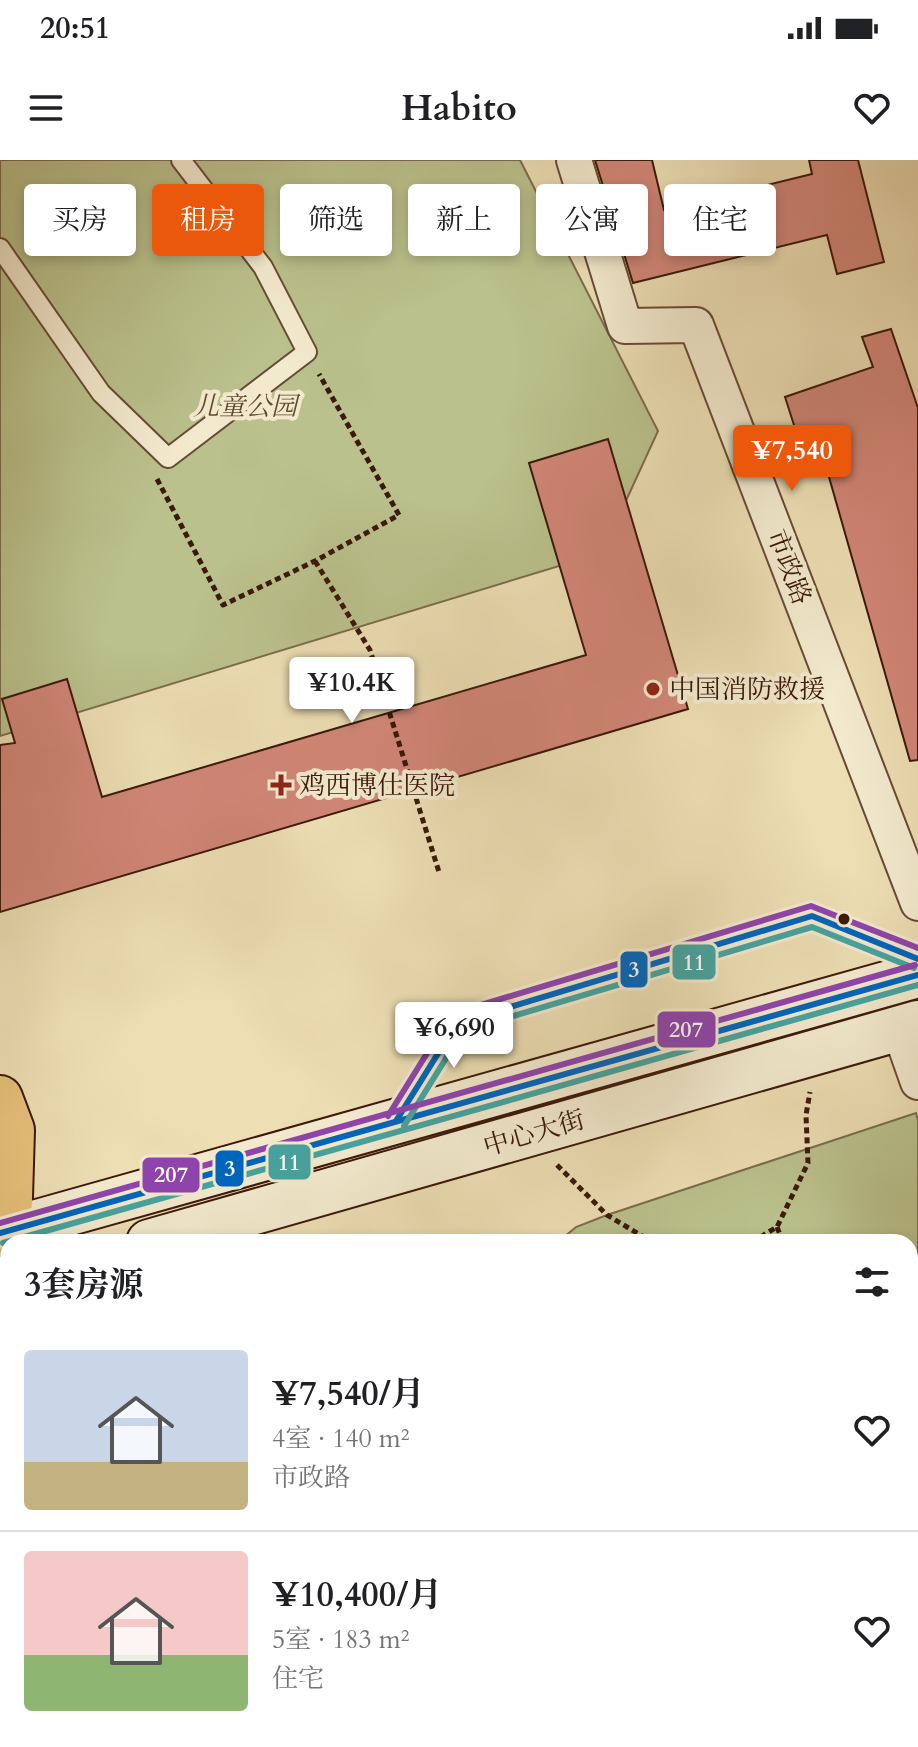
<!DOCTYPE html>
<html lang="zh">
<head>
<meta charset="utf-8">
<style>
	:root { --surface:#fff; --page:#f2f2f2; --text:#202124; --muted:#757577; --line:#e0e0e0; --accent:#ea580c }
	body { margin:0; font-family:Cardo,"Noto Serif SC",serif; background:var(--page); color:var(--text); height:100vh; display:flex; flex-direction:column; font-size:30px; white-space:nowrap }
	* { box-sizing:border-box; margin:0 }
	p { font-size:26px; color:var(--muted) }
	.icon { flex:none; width:44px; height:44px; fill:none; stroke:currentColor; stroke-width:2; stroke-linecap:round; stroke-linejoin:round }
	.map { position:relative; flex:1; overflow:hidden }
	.drawer { position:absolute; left:0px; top:1074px; width:918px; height:514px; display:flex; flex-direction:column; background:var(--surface); border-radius:24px 24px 0 0; box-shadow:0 4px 12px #0003 }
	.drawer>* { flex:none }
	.hud { position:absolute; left:24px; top:24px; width:870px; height:72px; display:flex; gap:16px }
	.price { position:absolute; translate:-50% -68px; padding:0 18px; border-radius:8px; background:#fff; color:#222; font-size:26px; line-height:52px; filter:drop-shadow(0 2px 4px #0008) }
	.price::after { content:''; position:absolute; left:50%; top:48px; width:24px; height:18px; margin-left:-12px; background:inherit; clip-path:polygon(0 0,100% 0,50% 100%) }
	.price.active { background:var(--accent); color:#fff }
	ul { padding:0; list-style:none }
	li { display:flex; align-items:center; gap:24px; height:200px; padding:0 24px }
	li+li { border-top:2px solid var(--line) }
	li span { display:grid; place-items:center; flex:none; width:224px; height:160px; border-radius:8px; color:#555 }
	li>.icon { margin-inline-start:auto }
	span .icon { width:96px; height:96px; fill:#fffc; stroke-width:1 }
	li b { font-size:34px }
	h2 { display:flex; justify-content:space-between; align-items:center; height:96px; padding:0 24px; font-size:34px }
	.tag { padding:0 28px; border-radius:8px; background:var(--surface); box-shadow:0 4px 12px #0003; font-size:28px; line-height:72px }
	.tag.active { background:var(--accent); color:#fff }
	.status { display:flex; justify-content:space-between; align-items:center; height:56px; padding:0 40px; background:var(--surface); direction:ltr }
	.status svg { height:22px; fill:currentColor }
	header { display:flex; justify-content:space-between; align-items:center; height:104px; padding:0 24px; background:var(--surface); font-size:36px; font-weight:600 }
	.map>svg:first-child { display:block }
</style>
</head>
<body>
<div class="status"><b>20:51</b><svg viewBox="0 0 49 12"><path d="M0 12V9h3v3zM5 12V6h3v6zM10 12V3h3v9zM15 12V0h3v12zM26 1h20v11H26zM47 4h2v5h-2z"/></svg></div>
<header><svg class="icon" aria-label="menu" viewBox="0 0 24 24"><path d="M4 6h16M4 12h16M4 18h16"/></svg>Habito<svg class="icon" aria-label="heart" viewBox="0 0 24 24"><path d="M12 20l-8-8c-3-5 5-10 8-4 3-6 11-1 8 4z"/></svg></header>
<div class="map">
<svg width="918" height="1587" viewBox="0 0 918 1587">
	<rect width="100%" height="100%" fill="#eddeb4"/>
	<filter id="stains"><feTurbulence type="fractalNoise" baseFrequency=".0025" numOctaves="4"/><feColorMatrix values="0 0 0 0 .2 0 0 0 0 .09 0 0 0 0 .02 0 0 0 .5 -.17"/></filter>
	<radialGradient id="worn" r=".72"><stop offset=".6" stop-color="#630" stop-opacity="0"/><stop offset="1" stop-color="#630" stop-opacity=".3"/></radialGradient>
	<path fill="#bac18c" stroke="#7a6c4a" stroke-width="2" d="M0 0H520L658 271 602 393 0 576Z
		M916 953 918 960V1587H187L184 1580H910V1082H558L576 1067 607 1055Z
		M0 1181 8 1191V1580H90L92 1587H0Z"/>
	<path fill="#9eb9b8" stroke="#767972" stroke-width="2" d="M910 1453 918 1466V1587H680V1580H910Z"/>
	<path fill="#d18677" stroke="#3b1809" stroke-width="2" d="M595 0H652L664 50 812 14 809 0H858L884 102 837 114 827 75 633 123Z
		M891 169 918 248V600L910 601 819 282 801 287 785 237 873 207 862 177Z
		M608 279 688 549 0 752V585L15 583 2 539 67 519 102 637 586 495 529 303Z"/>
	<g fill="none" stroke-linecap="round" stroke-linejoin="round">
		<defs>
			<path id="lane" d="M0 88 101 233 168 298 307 192 263 107 181 0
				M400 955 457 863 812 756 918 799"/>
			<path id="street" d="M574 0 625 166 696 165 918 743
				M899 868 918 922"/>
			<path id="secondary" d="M9 1070 918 815
				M149 1082 918 863
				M110 1580 113 1587"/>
			<path id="highway" d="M0 938 12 970 9 1070 0 1073
				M0 1131 8 1128"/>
		</defs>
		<use href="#lane" stroke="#684a34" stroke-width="22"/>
		<use href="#street" stroke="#684a34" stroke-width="38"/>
		<use href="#secondary" stroke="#3b1809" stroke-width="48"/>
		<use href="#highway" stroke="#3b1809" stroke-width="48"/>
		<path stroke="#3b1809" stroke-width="5" stroke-dasharray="6 4" stroke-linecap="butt" d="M157 319 223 445 315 401 399 355 319 214
			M315 401 370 490 439 712
			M557 1005 607 1055 652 1082
			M777 1067 783 1082
			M752 1082 777 1067 808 1003 806 955 810 932
			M910 1271 918 1282
			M910 1402 918 1384
			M566 1587 570 1580
			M641 1587 642 1580"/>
		<use href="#lane" stroke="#f3eace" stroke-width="18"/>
		<use href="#street" stroke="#f3eace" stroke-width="34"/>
		<use href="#secondary" stroke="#f3eace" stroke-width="44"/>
		<use href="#highway" stroke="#e6bf7a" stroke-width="44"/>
		<defs>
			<path id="bus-1" d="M396 961 457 863 812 756 918 799
				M0 1073 918 815"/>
			<path id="bus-2" d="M404 966 463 871 812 767 914 808
				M3 1083 918 825"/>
			<path id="bus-3" d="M388 956 449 858 454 853 811 746 918 788
				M0 1063 915 805"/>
		</defs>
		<use href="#bus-1" stroke="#f3eace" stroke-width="12"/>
		<use href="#bus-2" stroke="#f3eace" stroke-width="12"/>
		<use href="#bus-3" stroke="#f3eace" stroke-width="12"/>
		<use href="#bus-1" stroke="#0065bd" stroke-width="6"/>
		<use href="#bus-2" stroke="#46a39f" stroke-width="6"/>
		<use href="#bus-3" stroke="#8e44ad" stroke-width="6"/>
	</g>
	<g fill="#8f2418" stroke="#f3eace" stroke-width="3">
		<circle cx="653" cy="529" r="8"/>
		<path d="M277 613h8v8h8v8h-8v8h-8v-8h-8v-8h8z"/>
	</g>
	<circle fill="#3b1809" stroke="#f3eace" stroke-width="3" cx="844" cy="759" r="7"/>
	<g text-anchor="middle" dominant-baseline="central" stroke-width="8" stroke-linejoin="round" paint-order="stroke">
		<g font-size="26" font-style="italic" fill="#614b30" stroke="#f3eace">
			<text x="245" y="246">儿童公园</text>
		</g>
		<g font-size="26" fill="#3b1809" stroke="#f3eace">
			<text transform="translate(789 407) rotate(69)">市政路</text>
			<text transform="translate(534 973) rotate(-16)">中心大街</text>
		</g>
		<g font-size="26" fill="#3b1809" stroke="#f3eace" text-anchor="start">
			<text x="669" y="529">中国消防救援</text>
			<text x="299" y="625">鸡西博仕医院</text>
		</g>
	</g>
	<g stroke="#f3eace" stroke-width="3">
		<rect x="671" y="783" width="46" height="38" rx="8" fill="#46a39f"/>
		<rect x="619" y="790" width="30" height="39" rx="8" fill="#0065bd"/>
		<rect x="656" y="850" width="61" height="39" rx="8" fill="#8e44ad"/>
		<rect x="267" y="983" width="45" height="38" rx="8" fill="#46a39f"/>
		<rect x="214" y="989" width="31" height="39" rx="8" fill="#0065bd"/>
		<rect x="141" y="996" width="60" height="38" rx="8" fill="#8e44ad"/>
	</g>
	<g font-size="22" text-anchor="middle" font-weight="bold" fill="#fff">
		<text x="694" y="810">11</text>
		<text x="634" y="817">3</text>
		<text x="686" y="877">207</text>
		<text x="289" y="1010">11</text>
		<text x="230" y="1016">3</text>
		<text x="171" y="1022">207</text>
	</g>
	<rect width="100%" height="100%" filter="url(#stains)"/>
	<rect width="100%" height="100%" fill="url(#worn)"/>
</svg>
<b class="price active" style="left:792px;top:333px">¥7,540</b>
<b class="price" style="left:352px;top:565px">¥10.4K</b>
<b class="price" style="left:454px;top:910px">¥6,690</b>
<div class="hud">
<a class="tag">买房</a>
<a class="tag active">租房</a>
<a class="tag">筛选</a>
<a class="tag">新上</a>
<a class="tag">公寓</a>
<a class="tag">住宅</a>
</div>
<section class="drawer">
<h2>3套房源<svg class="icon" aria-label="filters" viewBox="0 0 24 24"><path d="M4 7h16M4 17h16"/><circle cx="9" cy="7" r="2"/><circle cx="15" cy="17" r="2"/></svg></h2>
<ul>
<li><span style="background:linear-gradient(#c9d6e8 70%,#c2b280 0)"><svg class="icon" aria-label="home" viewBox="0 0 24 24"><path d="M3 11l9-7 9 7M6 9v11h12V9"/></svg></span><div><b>¥7,540/月</b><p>4室 · 140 m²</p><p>市政路</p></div><svg class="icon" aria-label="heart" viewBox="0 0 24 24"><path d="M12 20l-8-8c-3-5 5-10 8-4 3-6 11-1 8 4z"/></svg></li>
<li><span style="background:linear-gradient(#f6c9c9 65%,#8fb573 0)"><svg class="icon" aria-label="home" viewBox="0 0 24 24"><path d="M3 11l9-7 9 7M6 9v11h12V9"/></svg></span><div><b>¥10,400/月</b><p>5室 · 183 m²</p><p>住宅</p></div><svg class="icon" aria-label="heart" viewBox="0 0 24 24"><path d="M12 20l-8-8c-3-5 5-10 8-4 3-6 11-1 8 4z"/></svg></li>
</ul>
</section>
</div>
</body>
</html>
